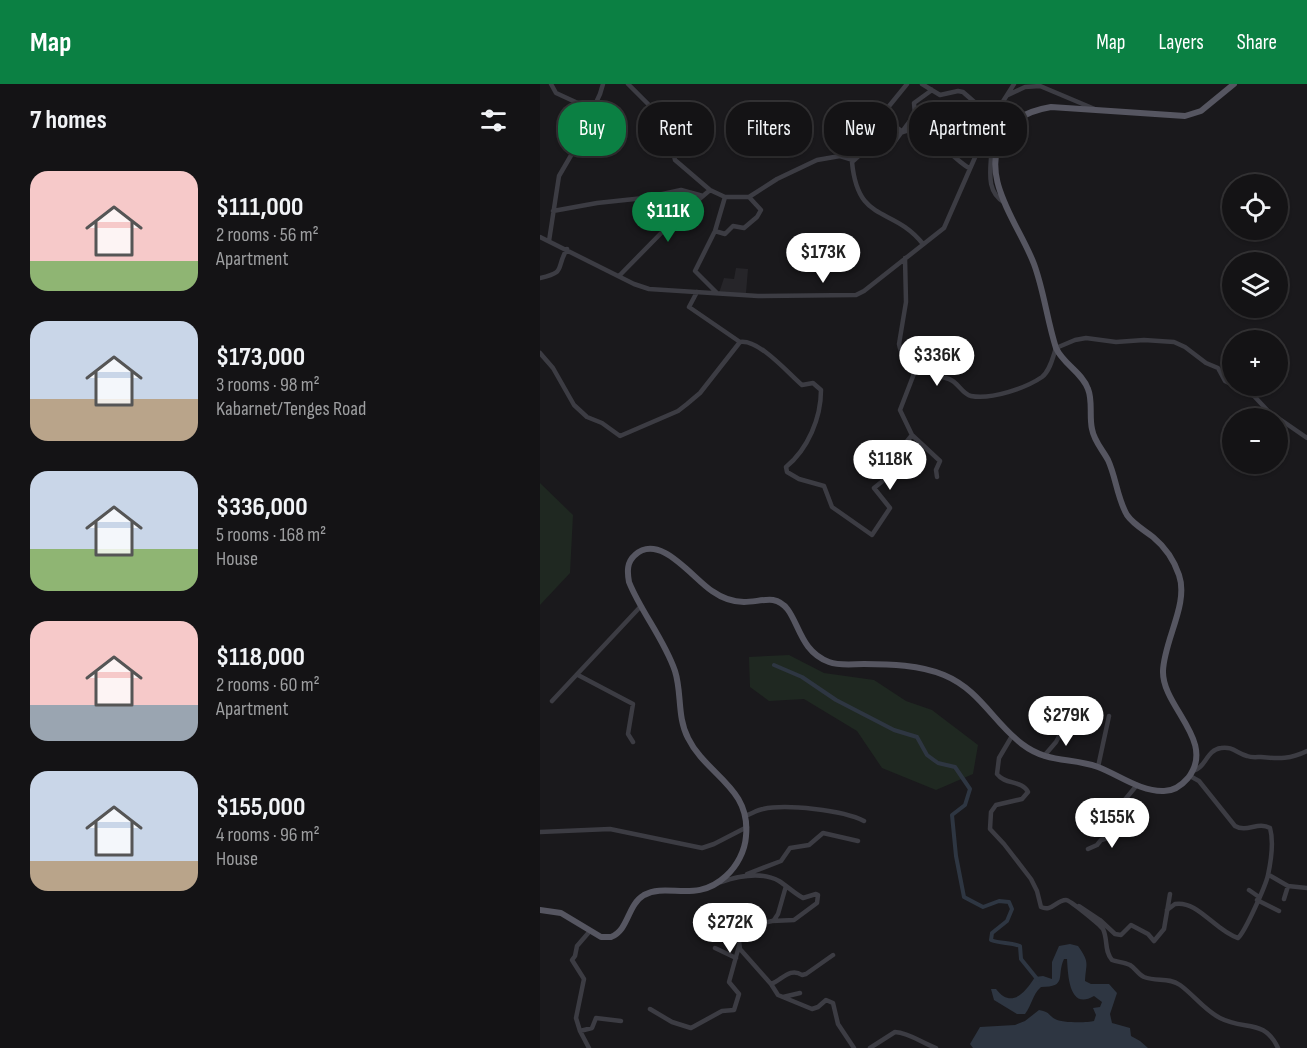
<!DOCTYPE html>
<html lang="en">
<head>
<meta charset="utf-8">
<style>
	:root { --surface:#141315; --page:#1d1c1e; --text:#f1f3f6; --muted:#9d9ea0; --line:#333234; --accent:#0b8043 }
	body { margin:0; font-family:"Sofia Sans Condensed",sans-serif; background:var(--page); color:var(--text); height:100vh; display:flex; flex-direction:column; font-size:22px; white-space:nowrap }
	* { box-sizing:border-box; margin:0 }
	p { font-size:20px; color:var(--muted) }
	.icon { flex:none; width:33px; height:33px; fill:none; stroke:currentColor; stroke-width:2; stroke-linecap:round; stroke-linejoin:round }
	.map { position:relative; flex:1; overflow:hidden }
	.drawer { display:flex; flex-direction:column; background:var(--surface); width:540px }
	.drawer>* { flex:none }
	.hud { position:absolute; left:18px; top:18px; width:570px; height:54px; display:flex; gap:12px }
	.tools { position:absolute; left:682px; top:90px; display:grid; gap:12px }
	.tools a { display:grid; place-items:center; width:66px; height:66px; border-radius:50%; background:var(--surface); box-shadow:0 2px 4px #0004,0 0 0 2px var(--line); font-size:30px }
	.price { position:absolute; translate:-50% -51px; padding:0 14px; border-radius:21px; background:#fff; color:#222; font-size:20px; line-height:39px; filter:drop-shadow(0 2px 3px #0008) }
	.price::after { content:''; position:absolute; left:50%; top:36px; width:18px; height:14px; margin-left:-9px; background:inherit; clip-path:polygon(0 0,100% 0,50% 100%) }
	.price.on { background:var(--accent); color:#fff }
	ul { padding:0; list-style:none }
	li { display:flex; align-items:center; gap:18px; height:150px; padding:0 30px }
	li span { display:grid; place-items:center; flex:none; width:168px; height:120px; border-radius:18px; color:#555 }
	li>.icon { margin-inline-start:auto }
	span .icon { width:72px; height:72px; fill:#fffc; stroke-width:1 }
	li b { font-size:26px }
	h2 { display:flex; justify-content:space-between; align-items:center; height:72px; padding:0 30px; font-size:26px }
	.pill { padding:0 21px; border-radius:24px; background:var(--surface); box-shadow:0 2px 4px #0004,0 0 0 2px var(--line); font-size:21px; line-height:54px }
	.pill.on { background:var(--accent); color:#fff }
	header { display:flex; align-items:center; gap:36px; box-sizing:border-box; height:84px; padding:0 30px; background:var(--accent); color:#fff }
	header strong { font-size:28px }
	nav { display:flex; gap:33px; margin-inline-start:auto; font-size:21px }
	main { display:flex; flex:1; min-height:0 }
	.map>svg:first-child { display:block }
</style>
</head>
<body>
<header>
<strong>Map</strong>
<nav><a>Map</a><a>Layers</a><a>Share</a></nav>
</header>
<main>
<section class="drawer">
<h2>7 homes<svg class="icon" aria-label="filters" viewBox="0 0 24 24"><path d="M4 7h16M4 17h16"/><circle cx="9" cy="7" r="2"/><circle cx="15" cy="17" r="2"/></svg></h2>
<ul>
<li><span style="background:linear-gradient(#f6c9c9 75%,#8fb573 0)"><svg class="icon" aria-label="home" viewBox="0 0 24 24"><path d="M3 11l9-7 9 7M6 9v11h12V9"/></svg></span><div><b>$111,000</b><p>2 rooms · 56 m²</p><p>Apartment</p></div></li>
<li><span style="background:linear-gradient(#c9d6e8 65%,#b9a48a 0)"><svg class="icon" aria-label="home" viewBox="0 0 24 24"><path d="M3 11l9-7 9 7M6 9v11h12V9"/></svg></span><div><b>$173,000</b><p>3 rooms · 98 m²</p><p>Kabarnet/Tenges Road</p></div></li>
<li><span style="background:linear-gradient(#c9d6e8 65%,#8fb573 0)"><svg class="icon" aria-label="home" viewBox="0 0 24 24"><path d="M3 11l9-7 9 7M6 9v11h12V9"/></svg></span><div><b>$336,000</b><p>5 rooms · 168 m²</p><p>House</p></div></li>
<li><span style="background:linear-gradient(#f6c9c9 70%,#9aa5b1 0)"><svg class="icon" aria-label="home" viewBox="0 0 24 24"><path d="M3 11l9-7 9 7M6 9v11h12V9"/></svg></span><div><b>$118,000</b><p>2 rooms · 60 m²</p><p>Apartment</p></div></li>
<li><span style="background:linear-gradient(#c9d6e8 75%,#b9a48a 0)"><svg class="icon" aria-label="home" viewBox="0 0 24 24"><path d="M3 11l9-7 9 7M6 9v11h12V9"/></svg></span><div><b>$155,000</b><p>4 rooms · 96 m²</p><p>House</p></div></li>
</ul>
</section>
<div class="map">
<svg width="767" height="964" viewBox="0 0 767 964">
	<rect width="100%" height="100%" fill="#1a191c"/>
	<path fill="#262529" d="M196 184 208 185 206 209H179L184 194 194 195Z"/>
	<path fill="#1f2821" d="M0 399 33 431 30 489 0 521Z
		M249 571 284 589 334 596 366 617 392 626 438 661 433 690 396 706 342 684 317 647 264 615 229 617 210 603 209 573Z"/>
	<path fill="#2e3642" d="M530 860 538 862C550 879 546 878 545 897L551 900H569L577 909 570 930 572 939 590 944 591 952 600 957 608 964H433L430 960 440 943 475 941 485 937 499 926C510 928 507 930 515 935 521 939 547 939 554 937L556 931 553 924 560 923 562 918 554 912C529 927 528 891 527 875H524C516 892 528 903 501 903 492 911 492 921 485 930H477L454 916 451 905H456C472 926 486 907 495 893L503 892 512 895V878L519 862Z"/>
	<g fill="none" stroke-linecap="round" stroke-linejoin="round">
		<path stroke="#2e3642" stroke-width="4" d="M234 581 262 593 296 616 354 646 377 653 387 671 398 679 415 683 430 705 425 721 412 731 416 772 424 813 443 823 459 817 469 818 472 825 467 837 452 849 451 856C461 860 470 858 480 862L481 875 498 896"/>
		<path stroke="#3c3c43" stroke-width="4.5" d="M11 0 16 9 53 26
			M88 0 125 37 135 76 170 106
			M367 0 341 32 363 48C367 47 373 45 377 45 391 47 414 76 429 84
			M382 0 400 11 418 7 423 8 439 22 455 30
			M468 11 485 3 500 2 557 26
			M456 44 455 30 474 0
			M449 50C458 68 438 104 465 119
			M409 69 428 26 439 22
			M13 127 57 119 104 114 141 106 163 112 170 106 185 113H209L237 95 277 76 300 72 313 76
			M175 147 185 150 193 142 204 144 217 133 221 126 209 113
			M0 153 94 200 109 205 218 212 316 211 324 207 404 144 440 62 449 50 471 32 475 30H485
			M9 157 19 92 33 68 60 10 63 0
			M383 160C352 121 318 141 312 78L321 70 342 67 350 64 375 30 374 19 392 6
			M365 174 366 218 359 260C362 281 391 290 409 295 418 298 422 310 431 312 451 316 486 304 502 293 510 287 513 273 516 264L535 256 546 254 576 258 604 256 634 258 645 263 666 279 678 284 685 297 693 301
			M79 192 132 138 163 112
			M0 194C27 188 15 185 27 165
			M157 208 149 223 200 258
			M177 209 155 187 175 147 185 113
			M0 269 13 284 34 321 47 333 62 339 80 352 138 327 147 320 160 309 200 258C219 255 248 289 262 301L273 299 281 306C281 334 268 365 246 383L247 388 259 395 284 402 292 423 332 451 350 424 334 404 360 383 364 361 372 351
			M377 282 360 326 372 351 400 377 396 386 397 393
			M698 302 714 312 728 327 767 354
			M38 591 93 620 88 650 93 658
			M12 617 101 522
			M472 652 459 674 457 690C465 701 482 696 488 708L482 715 456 721 451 728 450 745 464 760 491 795 497 807 501 823C512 828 516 816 526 816 530 816 560 841 563 845 568 855 564 867 572 876 577 878 584 878 590 881 595 884 598 890 604 893 617 898 628 893 640 901 654 911 664 926 680 934 705 947 724 934 738 964
			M504 672 516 658 525 641
			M558 683 569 632
			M653 687C666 684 666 666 681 664 692 662 697 669 707 672 712 674 717 673 721 673 739 675 751 675 767 667
			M557 725 572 753
			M205 732C211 730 217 726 223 725 246 720 303 726 324 737
			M0 748 70 745 162 764 174 760 207 743
			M548 765 557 761 561 756 572 753 586 745 583 718 597 701
			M207 790 241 777 250 764 269 761 283 749 318 757
			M729 791 748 802 767 804
			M181 798C199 792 221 787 239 797 247 802 254 809 263 814L276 810 278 811 277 819 254 836 232 837 212 842 199 857 200 865 231 900 238 911 272 925 278 923 286 916 293 919 298 940 314 964
			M709 806 719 813
			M744 815 748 802
			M717 816 739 827
			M539 822 560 836 575 850 581 851 591 841 608 850 614 857 624 845 630 810
			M627 826 635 820C658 816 675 847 698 854 705 848 726 801 728 791 731 777 734 758 730 744 718 737 707 749 695 742L659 697 650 692
			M234 836 238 830 246 802
			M175 864 196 874
			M231 900C242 896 250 883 262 891L266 890 293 871
			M243 913 260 909
			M110 925 132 938 151 944 182 927 194 926 199 910 189 898 199 862
			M40 947 36 934 44 895 32 876 35 872 37 862 50 847
			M49 964 40 947 52 944 56 934 81 937
			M330 964 355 948C370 949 382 959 396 964"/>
		<path stroke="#565661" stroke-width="6" d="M0 826 21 829 61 853H71C89 846 87 821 104 811 128 798 156 820 186 792 197 782 205 767 206 752 211 703 166 691 148 654 137 633 142 609 135 587 124 555 101 528 89 498 87 487 87 478 95 471 120 448 153 495 172 507 182 514 193 518 204 518 214 518 224 515 233 516 260 521 253 565 289 578 300 582 313 580 324 580 350 580 380 581 404 591 440 606 453 638 482 660 508 680 531 673 558 683 579 691 601 708 624 707 633 707 642 701 648 694 677 657 622 623 623 587 624 556 649 520 639 491 634 476 625 463 613 453 604 446 593 440 587 431 577 414 576 393 568 376 562 365 554 357 552 345 549 332 553 317 548 305 542 288 523 280 516 264 507 236 504 207 494 180 479 140 436 91 465 48 475 32 493 26 511 23L645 32 661 27 694 0"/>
	</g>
</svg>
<div class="tools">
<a><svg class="icon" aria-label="locate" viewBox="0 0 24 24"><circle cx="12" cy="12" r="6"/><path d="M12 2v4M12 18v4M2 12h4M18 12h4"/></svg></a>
<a><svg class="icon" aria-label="layers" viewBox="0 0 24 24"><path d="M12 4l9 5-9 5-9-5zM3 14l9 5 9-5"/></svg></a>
<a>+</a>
<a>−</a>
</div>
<b class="price on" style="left:128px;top:159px">$111K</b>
<b class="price" style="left:283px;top:200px">$173K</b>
<b class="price" style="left:397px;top:303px">$336K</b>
<b class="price" style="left:350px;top:407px">$118K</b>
<b class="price" style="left:526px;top:663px">$279K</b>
<b class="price" style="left:572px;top:765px">$155K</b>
<b class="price" style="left:190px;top:870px">$272K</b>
<div class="hud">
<a class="pill on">Buy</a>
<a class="pill">Rent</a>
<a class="pill">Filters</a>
<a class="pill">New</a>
<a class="pill">Apartment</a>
</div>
</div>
</main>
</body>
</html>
